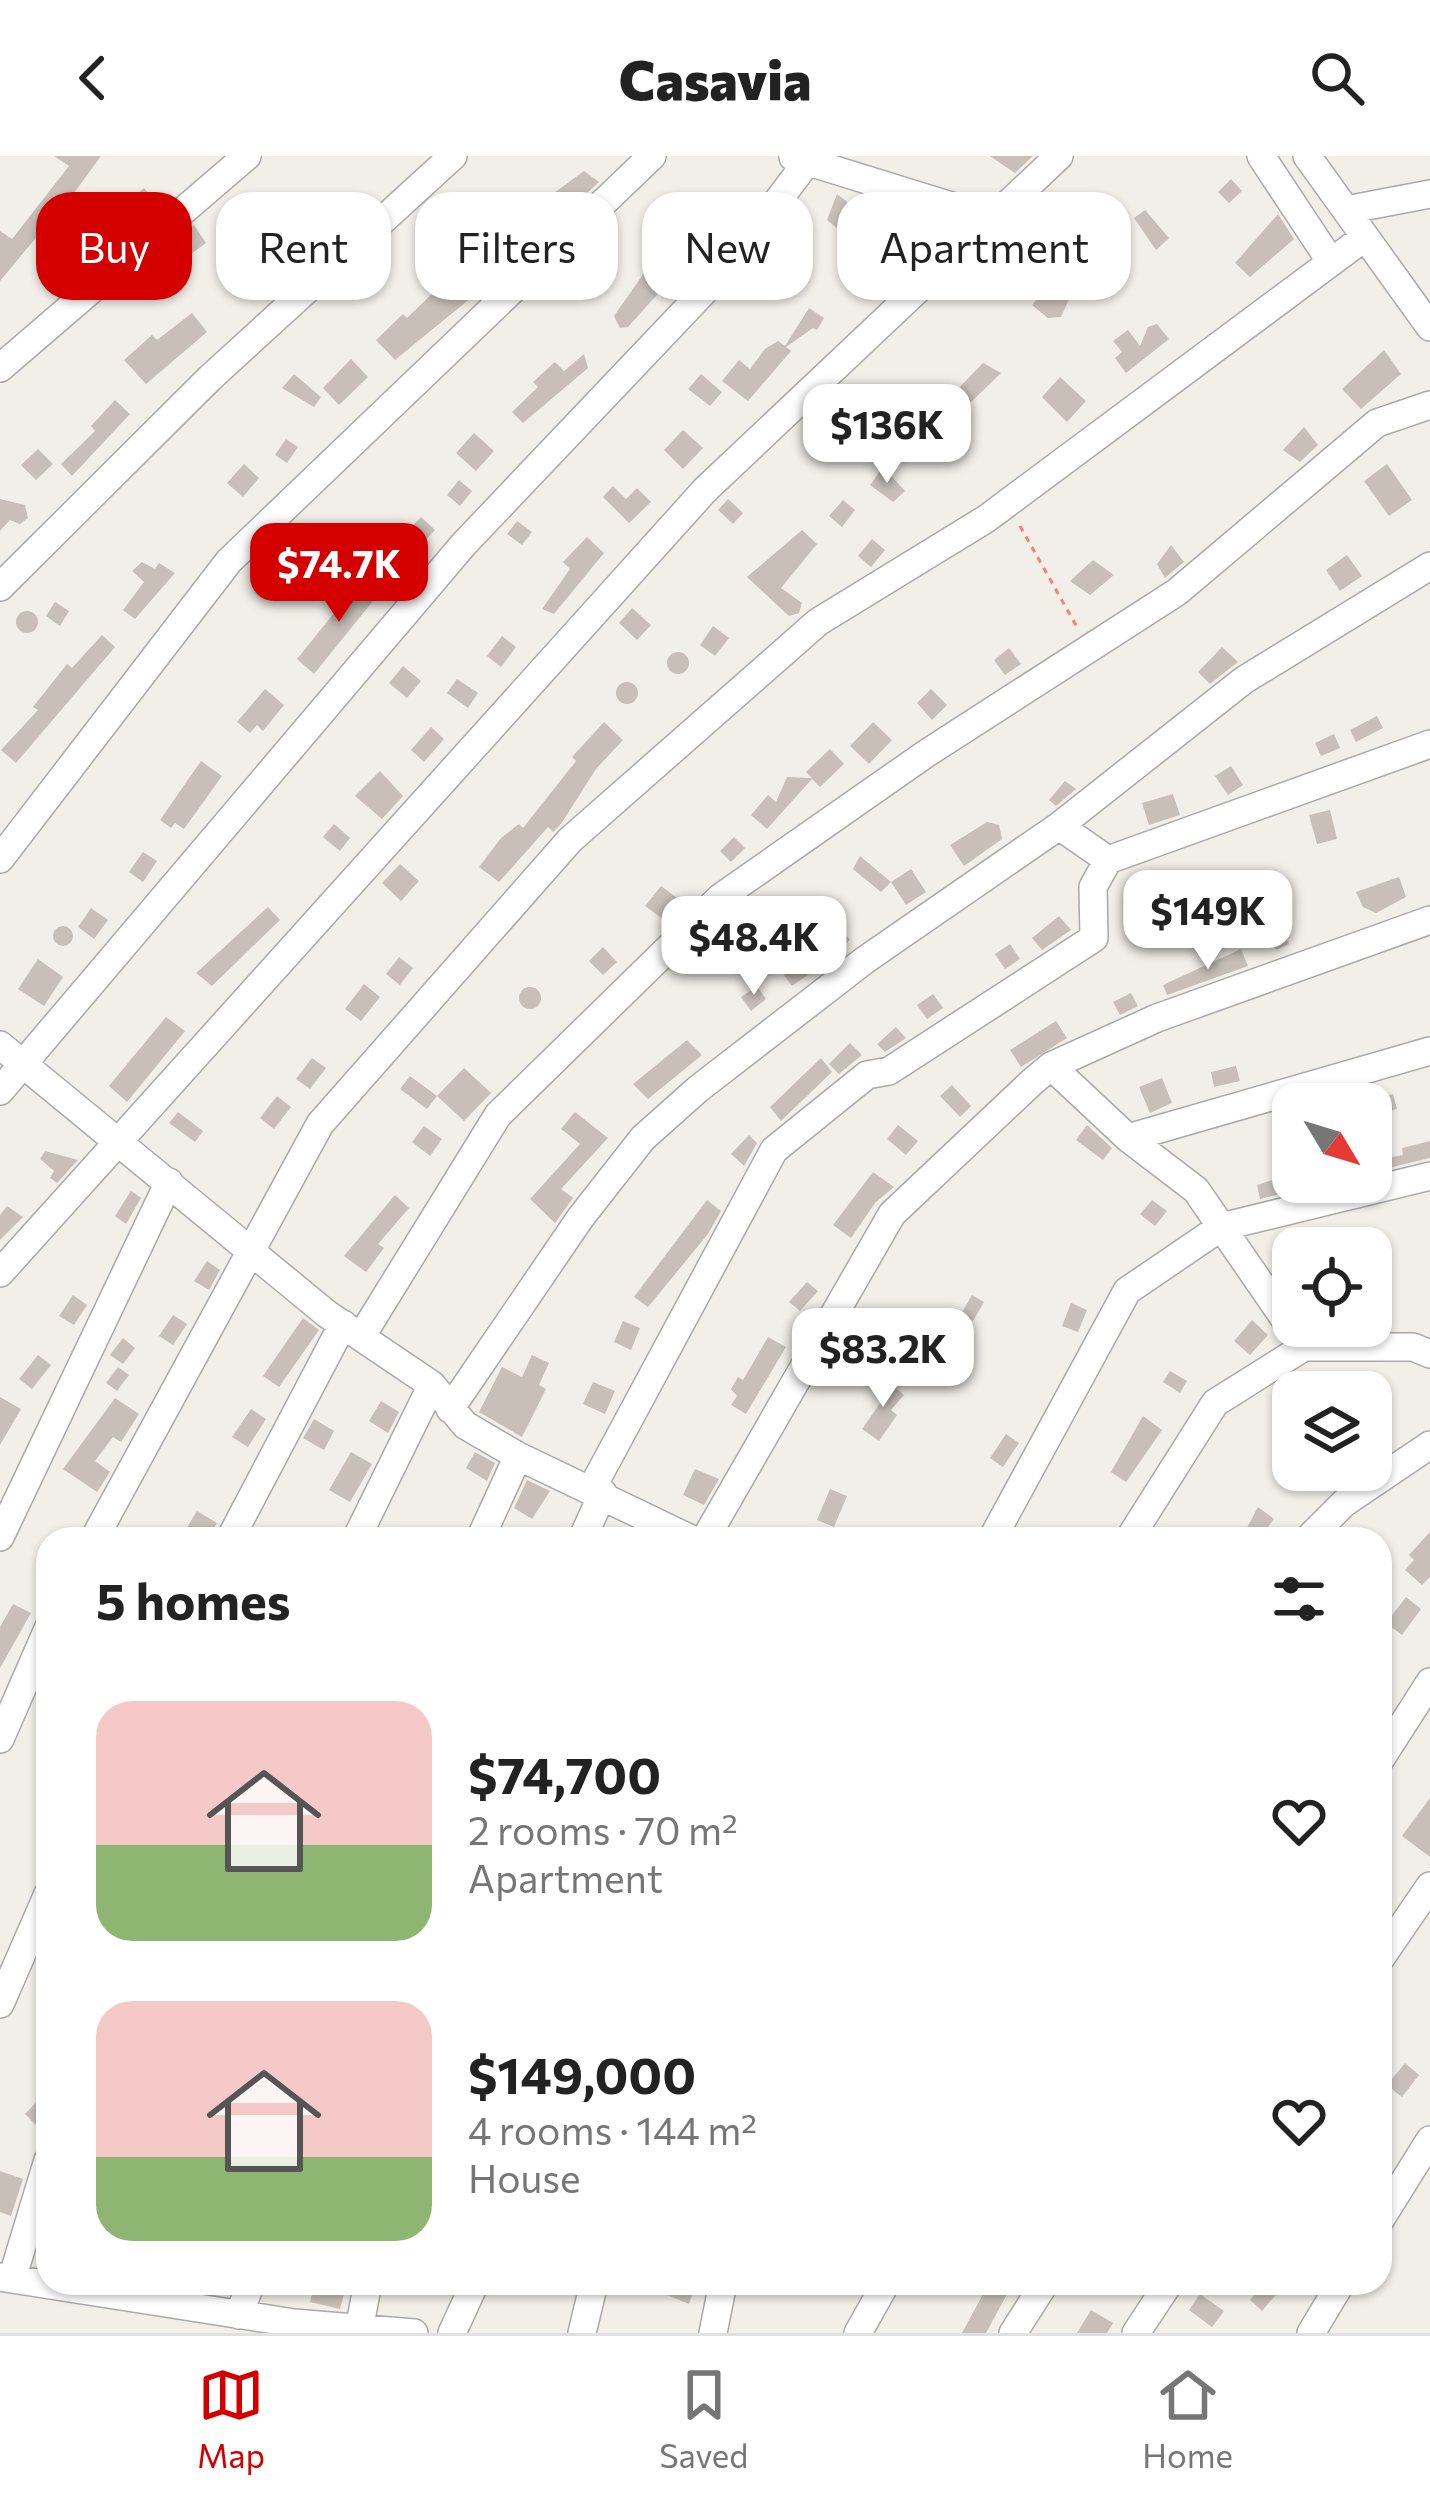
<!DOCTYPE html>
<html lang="en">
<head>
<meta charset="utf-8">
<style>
	:root { --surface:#fff; --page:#f2f2f2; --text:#222; --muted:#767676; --line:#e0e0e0; --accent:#d40000 }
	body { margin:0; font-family:Commissioner,sans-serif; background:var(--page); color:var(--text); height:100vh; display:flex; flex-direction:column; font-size:45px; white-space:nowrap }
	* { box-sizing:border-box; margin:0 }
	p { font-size:39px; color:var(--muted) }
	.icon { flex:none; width:66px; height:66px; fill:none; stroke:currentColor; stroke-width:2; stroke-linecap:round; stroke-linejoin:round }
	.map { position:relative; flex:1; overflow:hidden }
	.sheet { position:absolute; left:36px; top:1371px; width:1356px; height:768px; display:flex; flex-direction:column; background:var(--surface); border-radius:36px; box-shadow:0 3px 9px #0004 }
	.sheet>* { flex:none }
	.top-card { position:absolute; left:36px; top:36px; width:1359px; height:108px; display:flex; gap:24px }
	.needle { width:78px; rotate:128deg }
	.controls { position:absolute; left:1272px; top:927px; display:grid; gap:24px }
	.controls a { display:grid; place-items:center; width:120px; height:120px; border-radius:24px; background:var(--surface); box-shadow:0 3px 9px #0004; font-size:60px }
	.price { position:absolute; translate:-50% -102px; padding:0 27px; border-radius:24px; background:#fff; color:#222; font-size:39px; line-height:78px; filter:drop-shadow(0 3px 6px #0008) }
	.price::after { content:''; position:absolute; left:50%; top:72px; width:36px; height:27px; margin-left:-18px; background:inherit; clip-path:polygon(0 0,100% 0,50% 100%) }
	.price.on { background:var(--accent); color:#fff }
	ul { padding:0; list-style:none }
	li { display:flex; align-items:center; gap:36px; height:300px; padding:0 60px }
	li span { display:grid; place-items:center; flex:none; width:336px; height:240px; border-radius:36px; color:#555 }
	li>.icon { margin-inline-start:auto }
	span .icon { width:144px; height:144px; fill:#fffc; stroke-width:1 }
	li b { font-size:51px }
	h2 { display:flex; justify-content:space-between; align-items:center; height:144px; padding:0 60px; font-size:51px }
	.pill { padding:0 42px; border-radius:36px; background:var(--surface); box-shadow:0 3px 9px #0004; font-size:42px; line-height:108px }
	.pill.on { background:var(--accent); color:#fff }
	header { display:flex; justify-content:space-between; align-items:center; height:156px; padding:0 60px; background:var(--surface); font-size:54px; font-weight:800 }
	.tab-bar { display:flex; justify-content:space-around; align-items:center; height:168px; border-top:3px solid var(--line); background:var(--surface); font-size:33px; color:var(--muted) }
	.tab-bar a { display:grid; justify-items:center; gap:6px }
	.tab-bar .on { color:var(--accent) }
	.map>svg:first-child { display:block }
</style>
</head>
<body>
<header><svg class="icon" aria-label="back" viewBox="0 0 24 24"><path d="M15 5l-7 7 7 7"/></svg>Casavia<svg class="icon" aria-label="search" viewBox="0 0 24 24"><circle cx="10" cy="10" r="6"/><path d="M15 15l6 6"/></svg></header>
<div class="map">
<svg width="1430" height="2177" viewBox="0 0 1430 2177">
	<rect width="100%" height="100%" fill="#f2efe9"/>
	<path fill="#c7bfb8" d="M54 0H101L47 74 44 72 0 125V75L12 83 69 10Z
		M990 0H1033L1015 17Z
		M584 15 599 26 569 54 554 37Z
		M1231 23 1242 35 1229 47 1218 36Z
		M144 32 158 48 133 71 119 55Z
		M837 38 856 53 839 74 827 64Z
		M328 44 348 68 322 91 301 67Z
		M1145 54 1169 82 1156 94 1134 62Z
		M1278 58 1294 83 1250 121 1235 107Z
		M525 60 541 77 483 132 395 204 376 184 403 158 407 162 446 124 454 132 512 79 509 76Z
		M194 69 206 87 187 101 176 85Z
		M1111 74 1127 91 1072 137 1061 161 1048 162 1032 149 1053 124 1063 127 1093 82Z
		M692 80 709 95 691 119 673 105Z
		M644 117 663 132 628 171 620 172 614 160Z
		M809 152 824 162 817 174 813 172 786 191 791 195 748 245 722 225 739 204 750 213 765 193 778 185 785 190Z
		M192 157 207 176 146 228 124 204 152 179 157 184Z
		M1157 168 1169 183 1126 217 1115 202 1122 196 1113 185 1128 174 1140 190 1148 171Z
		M1384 194 1401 218 1361 253 1342 233Z
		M584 198 588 212 523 267 512 256 538 231 533 226 555 206 564 215Z
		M351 203 368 221 339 249 323 232Z
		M983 207 1001 217 939 277 934 275 925 267Z
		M294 218 321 241 314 251 282 232Z
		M701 218 722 236 710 250 688 233Z
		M1060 221 1086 245 1067 266 1042 241Z
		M115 244 130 258 72 320 61 308 95 275 91 270Z
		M1304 271 1318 289 1300 306 1283 294Z
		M683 274 703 292 683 313 664 294Z
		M474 277 494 295 476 315 456 297Z
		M868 293a12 12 0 1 1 24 0a12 12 0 1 1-24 0Z
		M286 283 298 291 287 307 275 299Z
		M38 293 53 308 36 324 21 309Z
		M244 308 259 322 243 341 227 327Z
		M1387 308 1412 344 1389 360 1364 325Z
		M883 311 905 335 893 346 870 329Z
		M459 324 472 335 460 350 447 339Z
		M613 330 626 343 637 332 651 346 629 367 603 341Z
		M0 343 25 349 28 362 20 368 10 364 0 375Z
		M728 343 743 357 733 368 718 354Z
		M843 344 855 354 842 371 829 360Z
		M421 361 435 374 414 396 400 383Z
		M517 365 532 376 522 389 507 378Z
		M802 374 817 388 781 432 802 447 799 457 789 460 747 421Z
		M587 381 604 397 554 458 542 453 570 413 563 406Z
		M872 383 885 394 871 411 858 400Z
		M1171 389 1184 406 1165 422 1157 408Z
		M1347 399 1362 420 1340 435 1326 414Z
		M1093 404 1114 419 1090 439 1070 425Z
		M142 406 155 413 159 407 175 417 135 463 123 454 144 426 132 415Z
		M363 421 381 435 314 518 297 503Z
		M55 446 69 455 60 470 46 460Z
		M632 452 651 469 637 484 619 467Z
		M16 466a11 11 0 1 1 22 0a11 11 0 1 1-22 0Z
		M713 470 729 482 715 500 700 489Z
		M102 479 115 491 16 607 1 594 38 554 33 551 67 508 72 512Z
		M502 480 516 491 501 511 487 500Z
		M1222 491 1238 506 1210 528 1198 516Z
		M1009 492 1021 508 1005 519 994 504Z
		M667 507a11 11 0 1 1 22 0a11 11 0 1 1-22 0Z
		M403 510 421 525 407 542 389 527Z
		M457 523 478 537 468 552 447 537Z
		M616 537a11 11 0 1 1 22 0a11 11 0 1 1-22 0Z
		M265 533 284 549 263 575 257 569 250 577 237 566Z
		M931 533 947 549 932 564 917 547Z
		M1377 560 1383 572 1356 586 1350 574Z
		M604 566 623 584 596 613 561 668 553 676 548 671 499 726 479 711 501 682 519 668 523 672 576 605 572 601Z
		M873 566 892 584 869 608 850 590Z
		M431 571 444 583 424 606 411 594Z
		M1334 578 1340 592 1321 600 1315 587Z
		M830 593 844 608 820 631 812 623 767 673 751 659 768 639 776 646 787 621 812 622 806 616Z
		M201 605 222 620 184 673 175 667 171 672 160 664Z
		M1231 610 1243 629 1228 639 1215 620Z
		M380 615 403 640 382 663 355 640Z
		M1065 625 1076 633 1056 650 1049 644Z
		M1173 638 1180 659 1149 669 1142 647Z
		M1330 654 1337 683 1317 688 1309 659Z
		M987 666 999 669 1002 683 964 710 950 689Z
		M334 668 350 682 340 695 323 681Z
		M734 681 745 692 731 706 720 695Z
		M143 696 157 705 143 726 129 716Z
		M860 700 891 726 881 736 853 713Z
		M400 708 419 725 401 745 382 727Z
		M911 713 926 736 906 749 891 726Z
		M1399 721 1406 741 1376 757 1363 751 1356 736Z
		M661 730 680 744 664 764 645 750Z
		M1203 739 1212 759 1190 769 1181 749Z
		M268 751 280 764 212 830 196 817Z
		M91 752 108 764 94 783 78 771Z
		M1059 760 1071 774 1042 794 1032 782Z
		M1278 766 1289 788 1276 794 1266 772Z
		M837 769 850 784 839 794 826 778Z
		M53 780a10 10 0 1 1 20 0a10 10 0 1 1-20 0Z
		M1010 788 1020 803 1005 813 995 798Z
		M603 791 617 806 603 819 589 805Z
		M1241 793 1248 810 1167 839 1163 829Z
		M805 800 815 814 792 830 782 816Z
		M399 801 413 812 400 829 386 818Z
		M38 803 63 821 44 850 18 833Z
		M364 828 380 841 361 865 345 853Z
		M757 830 766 843 751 855 741 841Z
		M519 842a11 11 0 1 1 22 0a11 11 0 1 1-22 0Z
		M1131 837 1138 850 1120 859 1113 846Z
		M933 838 943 852 927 863 917 849Z
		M166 861 185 875 127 946 109 930Z
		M1056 865 1067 882 1021 911 1010 894Z
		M896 871 906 882 885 896 877 888Z
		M687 884 702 899 648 943 633 928Z
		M850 887 862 899 839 918 829 908Z
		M312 902 326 912 310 933 296 923Z
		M821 902 832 916 781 965 770 951Z
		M1236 910 1240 925 1214 931 1211 916Z
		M464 912 491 937 464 965 437 940 427 953 400 933 410 920 437 940Z
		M1162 922 1172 947 1150 957 1139 931Z
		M952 929 971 950 960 961 940 940Z
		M1393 938 1397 953 1379 958 1375 943Z
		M277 940 291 951 274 973 260 962Z
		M178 956 203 975 195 986 169 967Z
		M575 956 608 982 561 1033 573 1042 555 1067 530 1043 580 988 561 973Z
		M898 969 918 985 906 999 887 983Z
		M1087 969 1112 992 1103 1004 1076 984Z
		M424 970 442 983 430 1000 412 986Z
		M749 979 757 987 744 1010 731 998Z
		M1430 985V1002L1380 1014 1379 1003 1403 999 1402 992Z
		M45 995 78 1004 57 1027 50 1022 54 1015 40 1003Z
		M873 1016 894 1031 875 1047 851 1082 833 1069Z
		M1293 1017V1035L1260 1043 1257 1029Z
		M131 1035 141 1042 126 1068 115 1060Z
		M395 1039 409 1052 378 1088 384 1092 366 1116 344 1100Z
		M707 1044 721 1055 708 1078 648 1151 634 1141Z
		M1152 1044 1167 1055 1155 1070 1140 1058Z
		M7 1050 23 1061 0 1084V1059Z
		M207 1105 220 1114 209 1134 194 1125Z
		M807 1126 818 1135 800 1155 789 1146Z
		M73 1139 87 1149 74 1169 59 1160Z
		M972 1139 984 1146 973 1165 961 1158Z
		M1071 1147 1087 1154 1078 1176 1062 1170Z
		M173 1159 187 1168 173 1189 159 1180Z
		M303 1162 319 1174 279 1231 263 1220Z
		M1252 1164 1268 1179 1250 1199 1234 1185Z
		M623 1165 640 1172 631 1194 614 1186Z
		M768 1181 786 1191 746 1258 731 1249 737 1240 731 1233 738 1221 743 1224Z
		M123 1182 135 1192 123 1208 110 1199Z
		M839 1186 855 1197 842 1214 829 1204Z
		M38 1199 51 1209 32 1233 19 1223Z
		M532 1199 549 1207 539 1229 546 1233 522 1281 479 1256 502 1211 522 1221Z
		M118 1211 129 1219 117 1235 106 1227Z
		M1170 1215 1187 1225 1180 1237 1163 1226Z
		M883 1221 904 1239 891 1254 897 1259 879 1285 862 1273 883 1243 872 1234Z
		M593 1226 615 1235 605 1258 583 1248Z
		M0 1241 21 1253 0 1289Z
		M115 1242 139 1258 121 1286 113 1281 95 1305 110 1316 97 1336 63 1313Z
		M381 1245 399 1256 388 1277 369 1265Z
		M251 1253 266 1263 248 1291 232 1281Z
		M1143 1260 1162 1274 1126 1326 1111 1316Z
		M314 1263 334 1275 324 1294 303 1282Z
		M1006 1278 1019 1287 1003 1311 990 1302Z
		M351 1296 372 1308 350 1346 329 1334Z
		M475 1296 495 1307 487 1325 466 1312Z
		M695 1313 719 1323 704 1349 683 1339Z
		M527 1324 550 1335 532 1363 514 1352Z
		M830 1333 847 1340 834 1371 817 1364Z
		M1258 1351 1274 1363 1259 1383H1241Z
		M197 1355 217 1367 208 1383H180Z
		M1430 1376V1421L1422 1429 1405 1414 1414 1404 1409 1399Z
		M1406 1441 1421 1453 1402 1479 1386 1467Z
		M13 1448 31 1457 0 1512V1471Z
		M1430 1642V1701L1402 1680Z
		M1405 1907 1419 1919 1402 1941 1387 1929Z
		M48 1934V1959L37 1970 25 1958Z
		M0 2015 23 2023 11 2060 0 2056Z
		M315 2127H347L340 2153 310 2146Z
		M638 2127H696L689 2148Z
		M989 2127H1013L986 2177H962Z
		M1265 2127H1286L1262 2155 1250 2144Z
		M1200 2138 1224 2155 1212 2171 1189 2154Z
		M1091 2154 1113 2167 1107 2177H1077Z"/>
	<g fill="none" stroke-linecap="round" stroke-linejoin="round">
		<defs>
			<path id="minor" d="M1261 0 1331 106
				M1307 0 1430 171
				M793 1 990 62
				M1346 54 1430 38
				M0 212 247 0
				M0 431 210 222 453 0
				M1059 670 1108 704
				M0 703 229 405 652 0
				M0 889 327 1158 432 1229 465 1269 518 1300 691 1383
				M1051 910 1128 982 1196 1034 1304 1191H1413L1430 1198
				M0 935 463 389 730 108 807 6
				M1128 982 1430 895
				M0 1117 705 334 1059 0
				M361 1181 498 959 721 741 927 597 1177 436 1377 267 1430 249
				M450 1253 581 1061 643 982 698 933 865 804 1059 670 1244 524 1430 410
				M592 1332 774 994 867 919 889 915 1094 782 1093 731 1108 704 1430 588
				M0 1381 169 1026
				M94 1383 320 968 570 684 818 466 986 363 1365 81
				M230 1383 343 1168
				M356 1383 432 1229
				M480 1383 518 1300
				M582 1383 603 1337
				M705 1383 892 1058 1032 926 1051 910 1157 862 1430 764
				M992 1383 1127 1135 1221 1071 1430 1020
				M1129 1383 1215 1247 1304 1191
				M1308 1383 1344 1347 1430 1289
				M0 1583 48 1473
				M1380 1604 1430 1526
				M1380 1803 1430 1730
				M0 1848 48 1738
				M1380 2064 1430 1984
				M0 2121 294 2167 414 2177
				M12 2123 48 2004
				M239 2159 251 2127
				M359 2173 368 2127
				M452 2177 475 2127
				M582 2177 594 2127
				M713 2177 723 2127
				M858 2177 886 2127
				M1013 2177 1045 2127
				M1136 2177 1169 2127
				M1311 2177 1341 2127"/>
		</defs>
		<use href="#minor" stroke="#a9a9a9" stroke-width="30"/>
		<path stroke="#fa8072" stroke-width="3" stroke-dasharray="6 6" stroke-linecap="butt" d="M1020 370 1077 471"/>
		<use href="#minor" stroke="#fff" stroke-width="27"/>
	</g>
</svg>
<div class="controls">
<a><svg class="needle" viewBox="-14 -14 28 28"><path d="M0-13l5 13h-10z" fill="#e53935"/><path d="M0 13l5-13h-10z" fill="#767676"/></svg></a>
<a><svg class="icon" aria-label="locate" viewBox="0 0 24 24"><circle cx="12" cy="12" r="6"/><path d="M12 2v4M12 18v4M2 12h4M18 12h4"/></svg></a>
<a><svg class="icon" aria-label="layers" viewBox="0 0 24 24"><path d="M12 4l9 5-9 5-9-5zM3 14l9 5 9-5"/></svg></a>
</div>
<b class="price" style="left:887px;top:330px">$136K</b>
<b class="price on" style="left:339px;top:469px">$74.7K</b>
<b class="price" style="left:1208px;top:816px">$149K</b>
<b class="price" style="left:754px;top:842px">$48.4K</b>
<b class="price" style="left:883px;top:1254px">$83.2K</b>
<div class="top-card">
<a class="pill on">Buy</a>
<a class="pill">Rent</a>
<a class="pill">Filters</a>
<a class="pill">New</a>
<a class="pill">Apartment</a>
</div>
<section class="sheet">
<h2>5 homes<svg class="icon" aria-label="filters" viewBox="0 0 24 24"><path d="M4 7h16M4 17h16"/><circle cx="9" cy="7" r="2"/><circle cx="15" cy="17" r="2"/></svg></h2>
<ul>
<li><span style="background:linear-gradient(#f6c9c9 60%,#8fb573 0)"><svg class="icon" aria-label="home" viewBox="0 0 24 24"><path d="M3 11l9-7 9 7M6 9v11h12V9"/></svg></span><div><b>$74,700</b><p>2 rooms · 70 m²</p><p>Apartment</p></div><svg class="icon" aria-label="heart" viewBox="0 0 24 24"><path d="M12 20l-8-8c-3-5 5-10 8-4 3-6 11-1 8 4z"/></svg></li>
<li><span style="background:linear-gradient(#f6c9c9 65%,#8fb573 0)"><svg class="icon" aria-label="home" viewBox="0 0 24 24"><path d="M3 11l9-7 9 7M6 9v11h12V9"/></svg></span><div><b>$149,000</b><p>4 rooms · 144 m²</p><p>House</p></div><svg class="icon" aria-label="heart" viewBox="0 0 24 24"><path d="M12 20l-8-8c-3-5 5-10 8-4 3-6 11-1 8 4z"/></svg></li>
</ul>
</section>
</div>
<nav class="tab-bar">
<a class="on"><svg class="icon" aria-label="map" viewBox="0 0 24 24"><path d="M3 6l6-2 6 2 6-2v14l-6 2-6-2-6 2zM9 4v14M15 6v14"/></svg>Map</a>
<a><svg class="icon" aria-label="saved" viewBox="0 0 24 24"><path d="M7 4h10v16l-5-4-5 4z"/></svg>Saved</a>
<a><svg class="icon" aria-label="home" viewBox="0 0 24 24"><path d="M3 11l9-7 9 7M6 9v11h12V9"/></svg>Home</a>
</nav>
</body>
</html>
